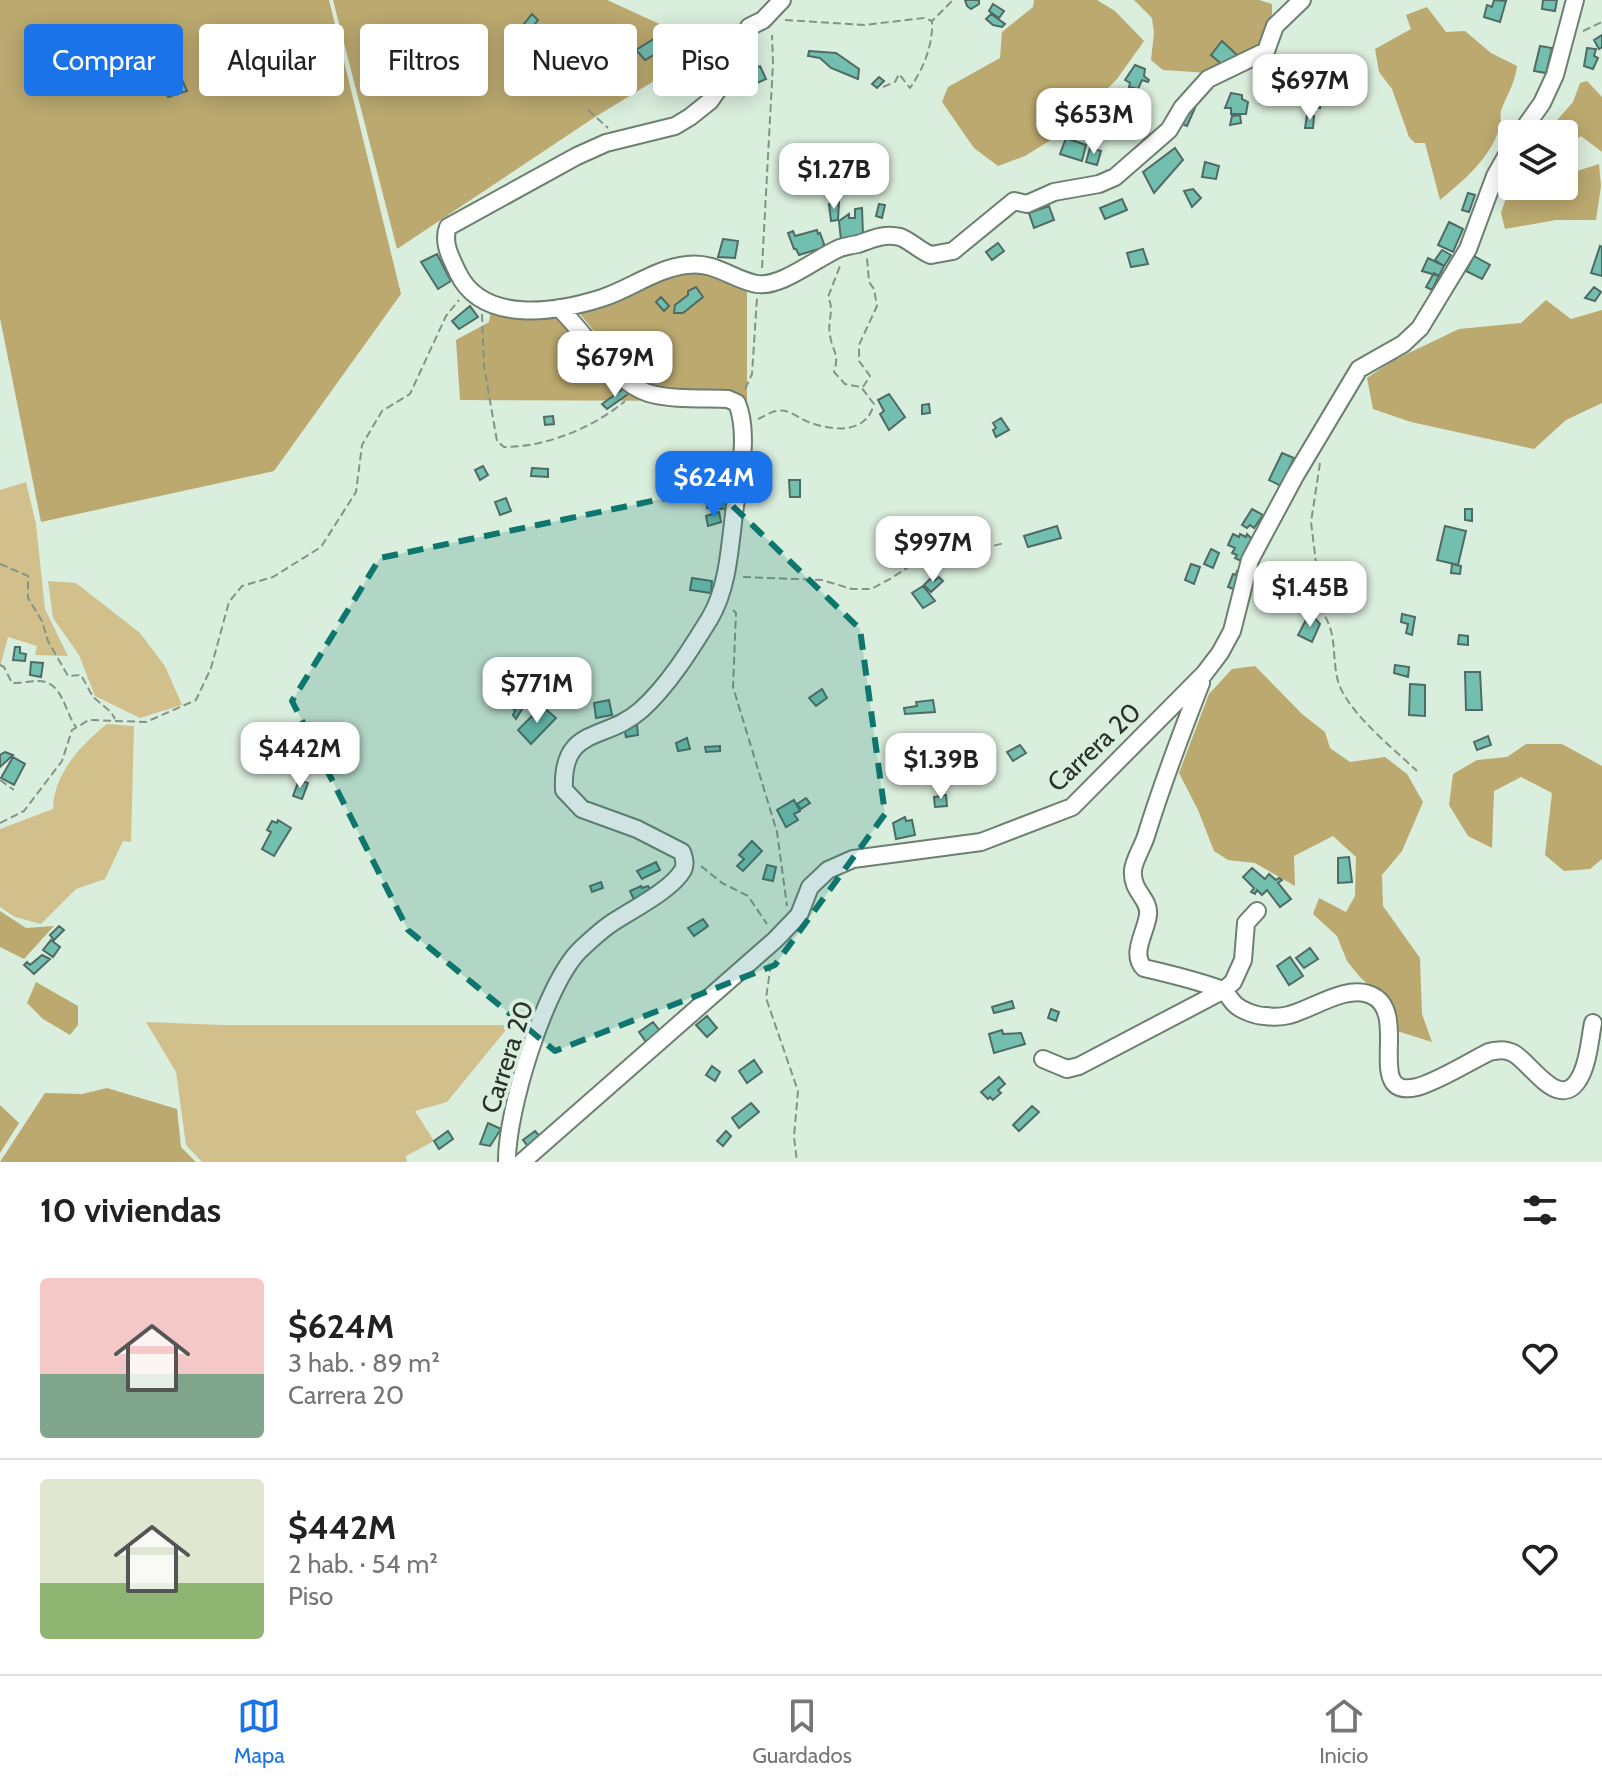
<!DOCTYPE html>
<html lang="es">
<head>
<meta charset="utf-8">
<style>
	:root { --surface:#fff; --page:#f6f6f6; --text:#222; --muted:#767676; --line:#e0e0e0; --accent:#1a73e8 }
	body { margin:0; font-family:Cabin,sans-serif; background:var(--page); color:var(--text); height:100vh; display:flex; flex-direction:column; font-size:30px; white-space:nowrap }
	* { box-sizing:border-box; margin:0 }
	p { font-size:26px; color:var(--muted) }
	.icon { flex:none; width:44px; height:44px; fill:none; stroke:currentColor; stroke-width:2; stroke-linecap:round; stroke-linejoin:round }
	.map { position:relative; height:1162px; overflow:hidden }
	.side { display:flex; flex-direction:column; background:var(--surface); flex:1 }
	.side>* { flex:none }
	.top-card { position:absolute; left:24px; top:24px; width:800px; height:72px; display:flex; gap:16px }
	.tools { position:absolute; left:1498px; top:120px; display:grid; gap:16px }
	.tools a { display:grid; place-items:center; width:80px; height:80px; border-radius:8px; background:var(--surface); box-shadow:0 4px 20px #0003; font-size:40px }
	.price { position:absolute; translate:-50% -68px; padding:0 18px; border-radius:16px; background:#fff; color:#222; font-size:26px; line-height:52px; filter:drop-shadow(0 2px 4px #0008) }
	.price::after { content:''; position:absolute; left:50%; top:48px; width:24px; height:18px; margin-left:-12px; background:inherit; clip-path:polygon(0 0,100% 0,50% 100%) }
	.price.current { background:var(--accent); color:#fff }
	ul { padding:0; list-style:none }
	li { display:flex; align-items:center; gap:24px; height:200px; padding:0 40px }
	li+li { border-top:2px solid var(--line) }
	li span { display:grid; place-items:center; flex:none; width:224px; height:160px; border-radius:8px; color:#555 }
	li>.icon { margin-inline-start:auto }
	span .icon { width:96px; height:96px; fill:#fffc; stroke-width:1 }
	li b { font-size:34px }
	h2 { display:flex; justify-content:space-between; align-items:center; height:96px; padding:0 40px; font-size:34px }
	.chip { padding:0 28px; border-radius:8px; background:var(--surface); box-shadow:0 4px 20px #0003; font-size:28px; line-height:72px }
	.chip.current { background:var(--accent); color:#fff }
	.dock { display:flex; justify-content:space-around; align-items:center; height:112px; border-top:2px solid var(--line); background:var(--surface); font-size:22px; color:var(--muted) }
	.dock a { display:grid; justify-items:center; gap:4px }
	.dock .current { color:var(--accent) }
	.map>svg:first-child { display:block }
</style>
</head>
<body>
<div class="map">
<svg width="1602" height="1162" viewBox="0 0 1602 1162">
	<rect width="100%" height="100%" fill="#daeedd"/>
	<path fill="#d1c08c" d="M26 482 36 524 45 609 68 656 35 655 37 646 8 637 0 667V490Z
		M48 581 76 583 140 633 165 666 182 705 140 718 95 696 79 655 53 618Z
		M107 724 134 726 131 842 123 841 105 879 76 889 41 924 15 917 0 907V829L53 809C54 773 81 745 107 724Z
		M146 1022 224 1025H510L447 1102 415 1111 434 1141 406 1156 407 1162H202L186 1145 176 1072Z"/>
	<path fill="#bba96f" d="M0 0H329L401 294 274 471 41 522 0 318Z
		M333 0H607L710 47 595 117 397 249Z
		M1034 0H1097L1115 11 1144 41 1117 79 1103 93 1091 115 1025 156 998 166 974 148 942 102 948 87 1000 58 1002 32 1033 7Z
		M1134 0H1259L1272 4V23L1265 44 1209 73 1163 70 1151 60 1154 33 1152 18Z
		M1427 7 1446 32 1465 31 1491 53 1517 66C1515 83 1508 93 1502 108 1499 114 1502 120 1500 126 1492 157 1463 181 1440 200L1425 143H1415L1409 137 1392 89 1379 72 1375 49 1411 29 1406 15Z
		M1587 81 1602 97V152L1581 136 1564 149V134H1545L1573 102 1580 83Z
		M1599 164 1601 186 1596 220H1556L1505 229 1501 213 1512 179V186H1564V181L1577 171Z
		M689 269 722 273 747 286V401L460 400 456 340 489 322 491 309 557 313 620 382 626 395 621 364 576 309 655 283Z
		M1546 300 1571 319 1602 310V403L1566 420 1534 449 1411 422 1373 409 1367 378 1392 361 1459 329 1521 323Z
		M1255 666 1302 714 1325 732 1330 748 1350 762 1385 757 1407 774 1423 802 1402 851 1382 875 1383 906 1420 958 1422 1014 1432 1042 1394 1030 1383 999 1359 976 1347 961 1337 936 1313 914 1319 898 1346 912 1355 896 1356 857 1333 836 1294 856 1295 886 1255 863 1228 860 1214 851 1198 810 1179 773 1209 694 1232 669Z
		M1526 744H1562L1602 766V859L1590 869 1564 871 1545 855 1552 793 1521 777 1494 791 1492 848 1468 836 1449 805 1453 774 1477 760 1507 757Z
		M0 911 26 928 54 926 24 959 0 947Z
		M36 982 78 1006V1025L70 1035 43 1019 27 1003Z
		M107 1088 177 1109 181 1147 196 1162H0L45 1093 82 1094Z
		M0 1105 19 1123 0 1153Z"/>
	<path fill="#73bfaf" stroke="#506a64" stroke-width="2" d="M965 0H979V4L971 9 967 6Z
		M1494 0 1506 1 1500 22 1484 17 1487 5 1492 7Z
		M1543 0H1557L1555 11 1542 9Z
		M993 4 1004 11 999 18 989 11Z
		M532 14 538 20 531 29 524 24Z
		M991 14 1005 24 1002 27 993 25 986 19Z
		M1602 35V47L1599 49 1594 40Z
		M657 37 664 49 645 60 636 50Z
		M1222 41 1237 55 1225 67 1211 55Z
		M1540 46 1552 48 1546 73 1534 71Z
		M1587 48 1596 49 1594 56 1598 58 1593 69 1584 66Z
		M809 51 836 53 859 69 858 79 831 68 820 58 808 56Z
		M684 54 688 64 685 74 680 76 681 81 668 86 657 64 668 60V57Z
		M278 57 290 64 288 70 291 72 284 82 274 76 277 72 270 67Z
		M1135 65 1145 69 1144 76 1149 80 1148 82 1142 80 1138 89 1129 87 1130 83 1125 80Z
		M760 66 766 79 748 87 744 74Z
		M179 73 187 91 168 97 161 81Z
		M1314 75 1328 85 1321 95 1320 108 1302 106 1304 89Z
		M879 77 884 81 877 88 872 84Z
		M1231 93 1242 95V99L1248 102 1246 114H1231V108H1225Z
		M1114 101 1118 104 1116 107 1121 110 1117 118 1109 114Z
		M1129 105 1134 109 1127 120 1122 116Z
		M1186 106 1195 108 1187 126 1179 123Z
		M1240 115 1241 123 1230 125 1232 116Z
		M1307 115 1314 116 1313 128H1305Z
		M1066 138 1086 145 1082 161 1060 154Z
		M1090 148 1101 151 1097 165 1086 162Z
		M1175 148 1183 160 1154 193 1143 172Z
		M1205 162 1219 166 1216 179 1202 177Z
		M1193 189 1201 198 1192 207 1184 191Z
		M1468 193 1475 195 1469 212 1462 210Z
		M1122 199 1127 210 1105 219 1100 208Z
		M839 202 838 220 831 221 829 204Z
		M879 204 885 205 882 218 876 216Z
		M1049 206 1054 220 1034 228 1029 213Z
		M862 208 863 235 854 236 857 244 841 240 839 221 849 214V218H855V209Z
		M1449 222 1463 229 1453 252 1438 245Z
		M817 230 818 234 820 233 824 244 822 248 799 255 796 249H794L788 233 793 231 795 236Z
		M723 239 738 241 735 258 718 257Z
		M998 243 1004 251 992 260 986 252Z
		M1600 246 1602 247V276L1591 273Z
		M1143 249 1148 264 1131 267 1127 253Z
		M1442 250 1451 255 1444 266 1435 260Z
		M437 254 451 281 438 289 421 262Z
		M1474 256 1490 265 1482 279 1466 271Z
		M1428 258 1444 266 1439 276 1422 271Z
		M1434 273 1439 276 1432 290 1426 287Z
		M696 287 703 297 683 313H674L675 305 688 295V291Z
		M1594 287 1601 292 1595 301 1585 298Z
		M661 297 669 306 664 311 656 302Z
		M470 306 478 317 459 329 452 321Z
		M624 388 628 394 607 409 602 404Z
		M889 394 905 417 889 430 880 414 884 411 878 400Z
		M929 404 930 413 922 414V405Z
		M553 416 554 424 545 425 544 417Z
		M1001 418 1009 430 996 437 993 430 996 428 993 423Z
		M1282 453 1294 458 1281 486 1269 480Z
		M483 466 488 475 480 480 475 470Z
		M532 468 548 469V477L531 476Z
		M789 480H800V497H790Z
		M707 496 728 497V509L707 508Z
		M506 498 511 511 500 515 495 502Z
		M1252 509 1263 515 1254 528 1250 525 1247 528 1242 525Z
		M1465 509H1472V521L1465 520Z
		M719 512 721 522 708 526 706 516Z
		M1057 526 1061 538 1028 547 1024 536Z
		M1445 526 1466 531 1458 565 1437 560Z
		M1233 534 1239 537 1240 534 1246 537 1247 534 1254 541 1241 561 1235 558 1237 555 1232 553 1235 548 1228 545Z
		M1211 549 1219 553 1213 568 1204 564Z
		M1191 564 1200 567 1194 584 1185 580Z
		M1452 564 1461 566 1460 574 1451 573Z
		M1237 571 1243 573 1238 591 1228 587 1233 574 1236 575Z
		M939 577 943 581 931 592 924 585 931 578 934 581Z
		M692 578 712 581 711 593 690 590Z
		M923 586 935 601 923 608 912 593Z
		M1402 614 1415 617 1412 635 1406 633 1408 624 1401 622Z
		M1313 616 1320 624 1312 642 1298 635 1307 618 1312 620Z
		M1459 635 1468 636V645L1458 644Z
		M15 647H20V653L26 654 25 661 13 660Z
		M31 662 43 663 41 677 30 675Z
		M547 663 552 668 539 683 534 678Z
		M1395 665 1409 667 1408 677 1394 673Z
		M1465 672H1480L1482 710H1466Z
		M1410 684 1425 685V716L1409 715Z
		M822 689 827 698 816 706 809 698Z
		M519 693 529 698 516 719 513 715 515 710 510 707Z
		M609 700 612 715 596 718 594 703Z
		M933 700 935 712 905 714 904 708 917 706 916 702Z
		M542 706 556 718 531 744 518 730Z
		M637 725 638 735 626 737 624 727Z
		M1488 736 1491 745 1477 750 1474 742Z
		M687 738 690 749 678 751 676 743Z
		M1020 745 1026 753 1013 761 1007 752Z
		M720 746V751L706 752 705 747Z
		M5 752 13 755 0 767V755Z
		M13 757 25 764 14 785 1 778Z
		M299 780 308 783 302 799 293 796Z
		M946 795 947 806 935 807 934 797Z
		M806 798 810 803 801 809 797 804Z
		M794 800 800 811 794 814 798 820 786 827 777 810Z
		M905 817 906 821 912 820 915 835 896 839 893 823Z
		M278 820 291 828 274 856 262 849 271 832 267 830 272 821 277 823Z
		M752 841 762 851 743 871 737 866 744 859 739 855Z
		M1349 857 1352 882 1338 883V858Z
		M656 862 660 870 642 879 637 871Z
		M767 865 776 867 773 881 763 879Z
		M1252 868 1265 879 1269 874 1276 880 1279 878 1282 880 1278 883 1291 899 1280 907 1267 890 1262 895 1257 890 1255 894 1251 892 1254 888 1243 877Z
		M601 882 603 888 592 892 590 886Z
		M641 886 642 888 648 886 652 892 634 900 630 891Z
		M703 919 708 926 694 936 688 928Z
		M59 926 64 930 54 940 50 935Z
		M51 940 60 947 53 957 43 950Z
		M1310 948 1318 959 1304 968 1296 958Z
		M42 955 50 959 34 974 24 965 27 962 30 965Z
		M1290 957 1303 976 1289 985 1277 966Z
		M1012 1001 1014 1008 994 1013 992 1007Z
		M1051 1009 1059 1012 1056 1021 1048 1018Z
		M707 1016 717 1028 707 1037 696 1025Z
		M653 1022 660 1031 646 1042 639 1032Z
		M1002 1030 1003 1034 1021 1033 1025 1044 994 1053 989 1034Z
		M754 1060 762 1072 747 1083 739 1071Z
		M712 1066 720 1072 715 1081 706 1075Z
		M999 1077 1005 1084 998 1090 1001 1093 993 1100 990 1097 988 1099 981 1092Z
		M751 1103 759 1112 739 1128 732 1118Z
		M1032 1106 1039 1112 1019 1131 1013 1125Z
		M488 1123 501 1129 490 1146 480 1144Z
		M448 1131 453 1139 439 1149 434 1141Z
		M535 1131 542 1139 530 1149 523 1140Z
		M726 1131 731 1136 723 1146 717 1141Z"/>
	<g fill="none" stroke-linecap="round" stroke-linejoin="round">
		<defs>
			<path id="minor" d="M782 0 763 20 749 27 719 88 710 101 690 117 675 126 606 143 577 156 448 227C442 243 451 258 458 273 483 325 558 312 602 298 630 289 657 268 687 265 715 261 733 280 757 284 781 288 818 257 840 248 846 246 852 245 858 244 872 239 885 233 900 237 911 241 920 251 931 255L953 251 1014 201 1027 204 1054 192 1099 184 1115 177 1169 130 1182 108 1208 79 1266 51 1275 26 1302 0
				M1520 134 1542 103 1555 75 1575 0
				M1201 683C1181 734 1162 784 1146 836 1143 846 1134 860 1133 870 1131 892 1150 898 1148 915 1146 932 1130 954 1144 968 1170 974 1195 980 1220 989 1228 992 1230 1001 1237 1006 1243 1011 1257 1016 1265 1016 1273 1017 1282 1017 1289 1015 1313 1009 1346 984 1371 995 1412 1012 1362 1100 1417 1087 1437 1082 1469 1062 1489 1052 1498 1050 1505 1049 1513 1053 1531 1062 1562 1118 1582 1073 1589 1058 1590 1038 1593 1023
				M1043 1059 1067 1069 1079 1066 1224 990 1233 982 1243 960 1246 923 1257 911
				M507 1162C506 1113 545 983 581 949 590 941 599 932 609 925 629 911 671 891 683 870 686 864 684 858 682 852L637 829 582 809 564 790C561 725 605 742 641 710 668 686 691 649 710 618 729 586 730 542 735 506 740 475 749 433 737 403L728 399C703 398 672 400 648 393 613 382 585 332 559 308
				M522 1162 775 940 799 915 810 887 828 870 853 859 981 842 1072 807 1204 674 1220 653 1232 631 1250 560 1295 476 1359 369 1403 344 1420 328 1468 249 1495 176 1512 146"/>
		</defs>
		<use href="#minor" stroke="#6d8070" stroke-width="20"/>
		<path stroke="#849386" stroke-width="2" stroke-dasharray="8 4" stroke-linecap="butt" d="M785 20 864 25 924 18 932 21 953 0
			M1583 31 1602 22
			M883 87 895 82 899 74 910 88C923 69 933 46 932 22
			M588 110 608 128
			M762 268 773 63 772 35
			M482 314 484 366 497 441 504 447C546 447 593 428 625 401
			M863 387 870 376 859 361V345L877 306 874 289 869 282 867 258
			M745 389 752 374 757 298
			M758 419C763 417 770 412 776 411 789 408 799 419 811 423 835 431 866 434 874 404L861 387 845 384 834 372C840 352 832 352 830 335 827 321 835 310 828 297L840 266
			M1320 463 1311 522 1322 612C1337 632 1332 654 1337 677 1343 709 1393 748 1417 771
			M0 564 28 576V598L42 621 48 641 68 676 81 675 93 697 111 712 115 719
			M743 577 822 580 852 589H871L890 579 933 551 970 552 1004 543
			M733 610 736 613 733 687 777 832 787 906
			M0 665 4 667 12 683C21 683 30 681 38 681 63 681 64 711 76 727
			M0 780 14 790
			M0 823 24 811 62 761 72 730 89 720 146 722 196 700 211 668 229 602 242 586 273 577 321 547 356 492 362 445 382 411 410 394 446 316 459 300
			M701 866 722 883 748 896 767 924
			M771 964 766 998 798 1091 794 1137 797 1162"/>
		<use href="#minor" stroke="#fff" stroke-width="16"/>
	</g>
	<path fill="#0f766e" fill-opacity="0.2" stroke="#0f766e" stroke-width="6" stroke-dasharray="16 10" stroke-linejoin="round" d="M714 488 860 629 885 814 775 965 555 1051 408 930 292 701 380 558Z"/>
	<g text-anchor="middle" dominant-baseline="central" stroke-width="8" stroke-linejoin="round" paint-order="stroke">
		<g font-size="26" fill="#29312a" stroke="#daeedd">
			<text transform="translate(1094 747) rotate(-43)">Carrera 20</text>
			<text transform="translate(507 1057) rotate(-72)">Carrera 20</text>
		</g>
	</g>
</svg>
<div class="tools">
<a><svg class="icon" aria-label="layers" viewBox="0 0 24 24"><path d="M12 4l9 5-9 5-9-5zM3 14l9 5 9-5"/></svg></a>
</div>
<b class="price" style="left:1310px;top:122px">$697M</b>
<b class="price" style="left:1094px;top:156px">$653M</b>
<b class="price" style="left:834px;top:211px">$1.27B</b>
<b class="price" style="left:615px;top:399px">$679M</b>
<b class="price current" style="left:714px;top:519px">$624M</b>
<b class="price" style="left:933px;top:584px">$997M</b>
<b class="price" style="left:1310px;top:629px">$1.45B</b>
<b class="price" style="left:537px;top:725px">$771M</b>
<b class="price" style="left:300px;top:790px">$442M</b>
<b class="price" style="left:941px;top:801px">$1.39B</b>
<div class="top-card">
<a class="chip current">Comprar</a>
<a class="chip">Alquilar</a>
<a class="chip">Filtros</a>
<a class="chip">Nuevo</a>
<a class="chip">Piso</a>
</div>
</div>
<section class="side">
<h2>10 viviendas<svg class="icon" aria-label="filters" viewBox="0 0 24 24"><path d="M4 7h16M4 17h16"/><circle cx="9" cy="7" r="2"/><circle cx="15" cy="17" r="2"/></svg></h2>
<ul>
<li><span style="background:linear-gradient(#f6c9c9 60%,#7fa58c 0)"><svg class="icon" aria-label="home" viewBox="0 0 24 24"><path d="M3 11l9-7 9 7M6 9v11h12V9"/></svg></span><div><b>$624M</b><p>3 hab. · 89 m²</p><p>Carrera 20</p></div><svg class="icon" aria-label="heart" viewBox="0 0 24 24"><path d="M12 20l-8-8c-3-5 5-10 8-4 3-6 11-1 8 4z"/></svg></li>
<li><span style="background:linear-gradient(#dfe7d0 65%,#8fb573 0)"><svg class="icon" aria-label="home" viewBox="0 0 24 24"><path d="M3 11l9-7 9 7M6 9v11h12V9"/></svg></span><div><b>$442M</b><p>2 hab. · 54 m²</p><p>Piso</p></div><svg class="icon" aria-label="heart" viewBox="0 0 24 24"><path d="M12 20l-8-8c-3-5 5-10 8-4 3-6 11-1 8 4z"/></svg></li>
</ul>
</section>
<nav class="dock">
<a class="current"><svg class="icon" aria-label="map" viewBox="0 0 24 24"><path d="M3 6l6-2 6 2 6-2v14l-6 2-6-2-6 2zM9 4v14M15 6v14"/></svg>Mapa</a>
<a><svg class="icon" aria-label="saved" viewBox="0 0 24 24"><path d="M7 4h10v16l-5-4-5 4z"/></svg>Guardados</a>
<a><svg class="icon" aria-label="home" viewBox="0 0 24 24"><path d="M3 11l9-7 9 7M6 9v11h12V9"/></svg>Inicio</a>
</nav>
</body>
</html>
